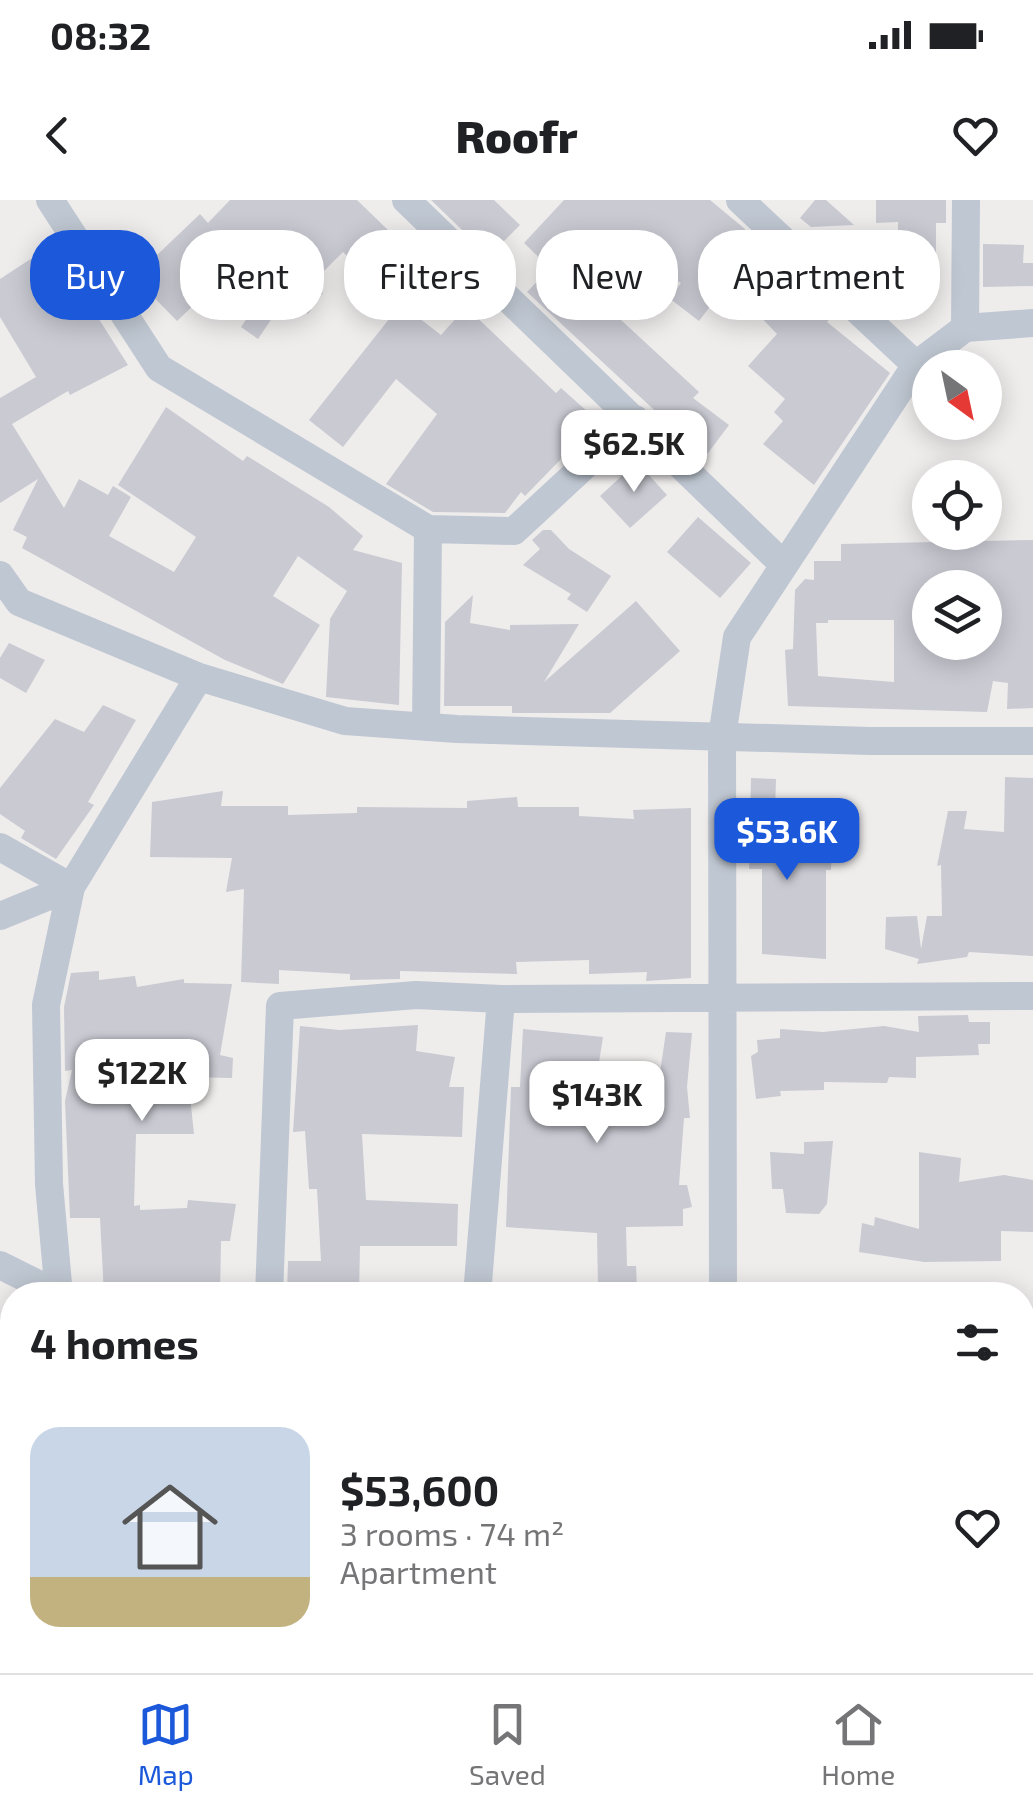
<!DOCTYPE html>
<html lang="en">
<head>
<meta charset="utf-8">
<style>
	:root { --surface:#fff; --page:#f6f6f6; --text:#202124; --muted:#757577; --line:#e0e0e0; --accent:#1b58da }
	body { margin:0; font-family:"Exo 2",sans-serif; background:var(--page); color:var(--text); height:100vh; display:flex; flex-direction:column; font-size:38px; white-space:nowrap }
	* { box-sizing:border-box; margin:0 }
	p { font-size:32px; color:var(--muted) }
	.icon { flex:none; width:55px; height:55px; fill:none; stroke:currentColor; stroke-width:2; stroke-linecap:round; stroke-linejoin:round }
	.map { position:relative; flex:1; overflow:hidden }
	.details { position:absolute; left:0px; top:1082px; width:1035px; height:392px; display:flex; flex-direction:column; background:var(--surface); border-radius:40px 40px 0 0; box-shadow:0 5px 25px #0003 }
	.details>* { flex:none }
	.banner { position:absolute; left:30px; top:30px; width:975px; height:90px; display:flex; gap:20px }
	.needle { width:65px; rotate:147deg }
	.fabs { position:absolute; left:912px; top:150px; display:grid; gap:20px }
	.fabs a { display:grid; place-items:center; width:90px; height:90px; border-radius:50%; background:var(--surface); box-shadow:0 5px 25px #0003; font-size:50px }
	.price { position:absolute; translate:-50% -85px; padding:0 22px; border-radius:20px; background:#fff; color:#222; font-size:32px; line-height:65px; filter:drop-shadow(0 2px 5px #0008) }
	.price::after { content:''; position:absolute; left:50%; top:60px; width:30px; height:22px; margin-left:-15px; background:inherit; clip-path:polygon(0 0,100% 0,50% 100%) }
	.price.current { background:var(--accent); color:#fff }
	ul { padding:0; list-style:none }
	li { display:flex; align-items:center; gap:30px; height:250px; padding:0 30px }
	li+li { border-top:2px solid var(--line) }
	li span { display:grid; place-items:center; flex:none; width:280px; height:200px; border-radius:30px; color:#555 }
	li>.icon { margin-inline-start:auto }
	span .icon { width:120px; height:120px; fill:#fffc; stroke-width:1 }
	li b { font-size:42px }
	h2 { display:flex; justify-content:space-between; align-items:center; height:120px; padding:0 30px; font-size:42px }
	.tag { padding:0 35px; border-radius:40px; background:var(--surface); box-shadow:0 5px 25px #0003; font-size:35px; line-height:90px }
	.tag.current { background:var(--accent); color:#fff }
	.status { display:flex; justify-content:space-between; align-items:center; height:70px; padding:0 50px; background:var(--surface); direction:ltr }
	.status svg { height:28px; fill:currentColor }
	header { display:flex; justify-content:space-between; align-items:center; height:130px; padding:0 30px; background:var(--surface); font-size:45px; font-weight:800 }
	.dock { display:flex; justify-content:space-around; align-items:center; height:140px; border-top:2px solid var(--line); background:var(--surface); font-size:28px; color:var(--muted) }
	.dock a { display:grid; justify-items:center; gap:5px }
	.dock .current { color:var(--accent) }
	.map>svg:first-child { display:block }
</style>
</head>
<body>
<div class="status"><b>08:32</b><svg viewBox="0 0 49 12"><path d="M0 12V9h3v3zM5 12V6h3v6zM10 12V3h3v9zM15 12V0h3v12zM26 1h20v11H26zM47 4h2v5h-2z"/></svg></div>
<header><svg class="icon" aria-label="back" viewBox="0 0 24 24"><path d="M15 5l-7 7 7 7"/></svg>Roofr<svg class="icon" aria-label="heart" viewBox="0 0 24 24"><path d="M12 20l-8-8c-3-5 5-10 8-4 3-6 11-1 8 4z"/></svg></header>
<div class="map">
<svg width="1033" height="1473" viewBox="0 0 1033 1473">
	<rect width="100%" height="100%" fill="#efecec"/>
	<path fill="#c9cad2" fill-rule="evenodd" d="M230 0H357L390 32 357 66 343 52 310 85 323 93 308 114 285 99 258 139 241 127 280 70 254 48 177 121 134 77 200 14 208 23Z
		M431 0H494L520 25 489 56Z
		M564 0H710L745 29 746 59H769L801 89 804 84 835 113 827 122 890 173 814 285 763 244 783 221 774 212 785 199 748 166 777 134 728 83 699 121 669 98 681 83 624 51 577 100 621 120 699 192 693 198 729 225 702 261 676 237 679 233 527 92 550 68 524 43Z
		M815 0H826L854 25 811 27 800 18Z
		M876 0H946V23H936V84H875L876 60H898V22L876 23Z
		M983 44 1024 45 1023 63H1033V86L983 87Z
		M52 45 128 165 70 195 68 191 12 224 64 308 79 279 108 295 113 286 131 297 109 336 174 372 196 337 118 285 166 207 243 261 247 256 329 307 363 336 353 350 402 363 399 505 326 497 330 419 347 391 298 356 273 396 320 425 283 484 225 460 22 348 27 337 13 330 38 279 0 303V198L36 177 0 117V79Z
		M401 104 441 135 466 107 556 193 561 188 598 221 525 296 521 292 505 313 433 312 386 284 437 214 396 179 343 247 309 220Z
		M637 262 667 295 630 328 600 296Z
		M698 317 751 363 720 398 667 352Z
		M543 330H551L569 349 611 376 587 412 567 399 571 394 523 365 540 349 532 340Z
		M1033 340V508L1007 509 1008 483 993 481 987 512 788 506 785 450 793 449 795 390 805 379 814 380V361H841V344ZM930 388H985V442H930ZM828 420H894V482L818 476 816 423H828Z
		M473 395 470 423 510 430V425L579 424 544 482 636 401 680 451 610 513H512V506H444L445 422Z
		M9 443 45 460 26 493 0 478V458Z
		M103 505 136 520 88 602 94 605 56 659 21 638 25 631 0 614V588L55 519 84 532Z
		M1005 577 1033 578V756L969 752 967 757 917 764 919 759 885 749 886 717 917 716 921 749 927 716H942L941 665 937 666 948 611H967L964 629 1004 632Z
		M751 578 776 579 774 647 832 649 831 670H826V759L762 754V669H749Z
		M223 591 221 606H288V615L357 613V607L467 608V601L517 597 518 607H579V616L634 619 633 610 691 608V778L646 781 647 772 589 774V760L516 762 517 774 400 771V779L350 780V774L279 770V784L241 782 244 689 226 692 232 658 150 657 152 602Z
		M99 771V780L135 776 137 787 184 779V783L232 784 220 855 233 858 232 878 188 877 194 934H136L134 1006 140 1005V1010L187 1008 188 1000 236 1004 230 1041H221L220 1095H104L100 1018H70L65 901 72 870 65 871 64 807 71 773Z
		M968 815 969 822H990V844H978L979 855 916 857V878L889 877 887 883 824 882V890L780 891 781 896 756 899 751 856 758 852 757 840 780 838V829L823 832 884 826 919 832 918 816Z
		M418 825 416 851 455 857 449 887H464L462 937 362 934 366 1000 458 1004 457 1046H360L359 1095H287L288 1061H321L317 989H309L305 931 293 932 300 826 339 830Z
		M523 829 603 837 597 875 659 879 666 832 692 833 687 887 690 918H684L679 985H687L692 1007 683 1009V1026L626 1027 627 1066H636L637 1088H598L597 1033 506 1027 511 887H520Z
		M833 941 827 1004 819 1014 786 1013 783 989H772L770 952 804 954V942Z
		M919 952 961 958 959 982 1004 975 1033 980V1032L1001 1031V1061L924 1062 859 1052 862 1023 874 1026 875 1017 919 1029Z"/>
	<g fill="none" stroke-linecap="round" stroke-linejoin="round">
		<path stroke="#bfc7d2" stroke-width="28" d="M50 0 159 168 428 329 514 331 635 219
			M406 0 784 365
			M740 0 916 165
			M965 128 966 0
			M0 375 19 402 199 477 345 521 457 529 870 541H1033
			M426 527 428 329
			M0 647 71 687
			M0 716 71 687
			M0 1065 60 1095
			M59 1095 49 984 46 805 71 687 199 477
			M269 1095 280 806 416 795 501 799 1033 796
			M477 1095 501 799
			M723 1095 722 537 737 437 916 165 965 128 1033 123
			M0 1369 12 1371
			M477 1462V1473
			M29 1473V1462
			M263 1473V1462
			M730 1473V1462"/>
	</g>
</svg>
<div class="fabs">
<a><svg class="needle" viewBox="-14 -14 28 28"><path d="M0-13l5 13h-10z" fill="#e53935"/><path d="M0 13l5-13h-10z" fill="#757577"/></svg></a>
<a><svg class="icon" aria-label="locate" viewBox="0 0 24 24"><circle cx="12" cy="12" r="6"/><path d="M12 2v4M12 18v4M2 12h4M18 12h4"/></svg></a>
<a><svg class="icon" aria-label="layers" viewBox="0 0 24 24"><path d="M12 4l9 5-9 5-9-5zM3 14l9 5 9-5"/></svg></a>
</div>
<b class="price" style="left:634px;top:295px">$62.5K</b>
<b class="price current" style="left:787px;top:683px">$53.6K</b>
<b class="price" style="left:142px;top:924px">$122K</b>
<b class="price" style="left:597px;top:946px">$143K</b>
<div class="banner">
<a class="tag current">Buy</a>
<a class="tag">Rent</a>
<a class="tag">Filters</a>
<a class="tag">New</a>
<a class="tag">Apartment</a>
</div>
<section class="details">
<h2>4 homes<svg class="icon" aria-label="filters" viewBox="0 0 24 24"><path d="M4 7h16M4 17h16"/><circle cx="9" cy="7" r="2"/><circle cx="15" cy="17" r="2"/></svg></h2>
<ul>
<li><span style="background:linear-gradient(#c9d6e8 75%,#c2b280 0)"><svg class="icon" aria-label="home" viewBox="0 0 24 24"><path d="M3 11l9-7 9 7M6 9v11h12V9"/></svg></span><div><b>$53,600</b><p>3 rooms · 74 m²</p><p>Apartment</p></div><svg class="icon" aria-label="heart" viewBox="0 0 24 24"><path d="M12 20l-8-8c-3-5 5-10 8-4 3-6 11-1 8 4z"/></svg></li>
</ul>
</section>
</div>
<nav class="dock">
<a class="current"><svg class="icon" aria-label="map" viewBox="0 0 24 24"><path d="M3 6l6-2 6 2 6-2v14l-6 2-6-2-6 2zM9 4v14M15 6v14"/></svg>Map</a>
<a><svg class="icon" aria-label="saved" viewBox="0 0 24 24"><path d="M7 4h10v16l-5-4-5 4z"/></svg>Saved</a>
<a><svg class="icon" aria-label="home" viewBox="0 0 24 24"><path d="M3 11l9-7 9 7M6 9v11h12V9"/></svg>Home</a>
</nav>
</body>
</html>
